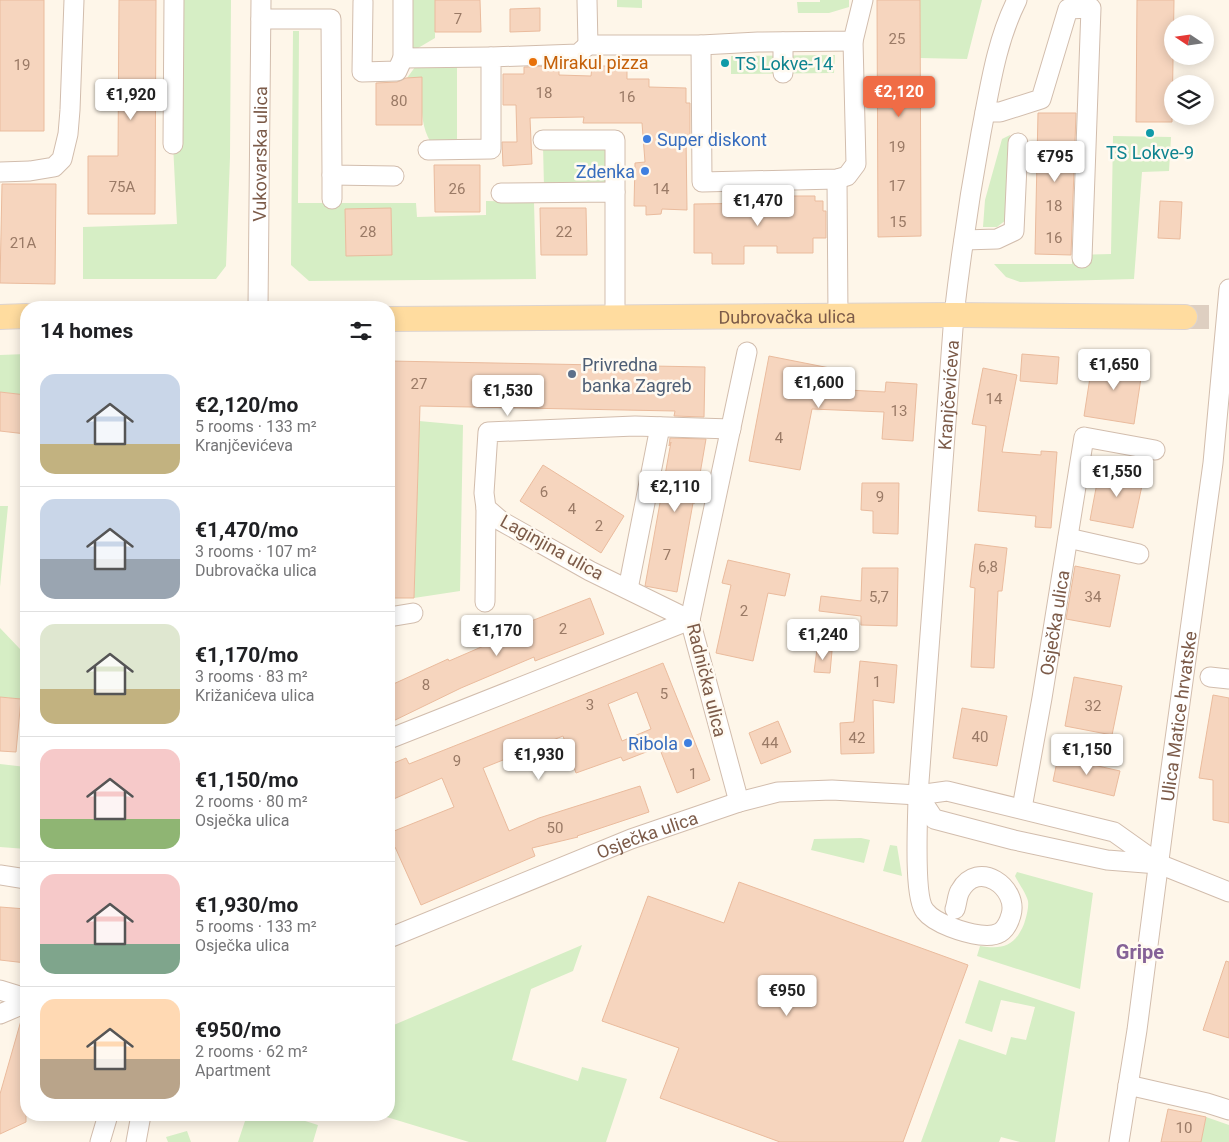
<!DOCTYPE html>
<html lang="en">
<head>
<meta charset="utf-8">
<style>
	:root { --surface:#fff; --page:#f2f2f2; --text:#202124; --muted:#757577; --line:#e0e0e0; --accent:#f06c46 }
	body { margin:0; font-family:Roboto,sans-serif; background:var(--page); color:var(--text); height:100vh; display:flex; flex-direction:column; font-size:19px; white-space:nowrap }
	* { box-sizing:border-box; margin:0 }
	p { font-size:16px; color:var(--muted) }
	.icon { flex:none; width:28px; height:28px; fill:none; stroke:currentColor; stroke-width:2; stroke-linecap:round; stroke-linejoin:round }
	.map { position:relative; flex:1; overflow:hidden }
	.panel { position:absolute; left:20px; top:301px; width:375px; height:820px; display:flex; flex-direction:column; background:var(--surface); border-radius:20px; box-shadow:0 2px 12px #0003 }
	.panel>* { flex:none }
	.needle { width:32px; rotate:283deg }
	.buttons { position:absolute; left:1164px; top:15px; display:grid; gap:10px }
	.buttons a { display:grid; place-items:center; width:50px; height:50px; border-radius:50%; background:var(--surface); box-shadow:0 2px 12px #0003; font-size:25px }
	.price { position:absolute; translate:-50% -42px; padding:0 11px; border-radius:5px; background:#fff; color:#222; font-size:16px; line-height:32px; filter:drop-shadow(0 1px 2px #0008) }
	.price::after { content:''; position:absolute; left:50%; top:30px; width:15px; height:11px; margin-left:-8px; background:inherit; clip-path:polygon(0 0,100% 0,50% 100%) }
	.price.current { background:var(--accent); color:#fff }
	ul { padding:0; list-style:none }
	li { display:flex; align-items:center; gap:15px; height:125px; padding:0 20px }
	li+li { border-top:1px solid var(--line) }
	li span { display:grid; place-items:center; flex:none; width:140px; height:100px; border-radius:15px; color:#555 }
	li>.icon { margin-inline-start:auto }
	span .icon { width:60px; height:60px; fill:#fffc; stroke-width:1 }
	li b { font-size:21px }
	h2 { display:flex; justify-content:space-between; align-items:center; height:60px; padding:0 20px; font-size:21px }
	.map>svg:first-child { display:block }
</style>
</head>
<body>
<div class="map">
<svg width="1229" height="1142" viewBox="0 0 1229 1142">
	<rect width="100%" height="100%" fill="#fef6e9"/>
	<path fill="#d6eec5" d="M174 0H231L230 157 226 266 216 279H83V227L177 224 173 144Z
		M412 0H435V38L413 51 411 18Z
		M617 0H642V8L617 7Z
		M820 0H849V7L829 13H798L797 2H820Z
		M920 0H982L967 59 920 58Z
		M293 31H299L298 203H416L417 217 486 215V201L534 202 536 279 309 281 291 265Z
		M835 55 834 73 731 74V56Z
		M418 63 457 65V140L430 141C419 122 422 99 422 78H407Z
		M1010 135 1006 220 997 227H983L985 200 1002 139Z
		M1113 136 1171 137 1169 171 1142 172 1134 279 1020 282 1006 277 994 264H1072L1073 255 1111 254Z
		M608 144V187H544L543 146Z
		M26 354V395L0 392V355Z
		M419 421 463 425 460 591 414 598Z
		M0 506H8L0 587Z
		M0 628 20 649 26 650V697L21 699 0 697Z
		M0 764 26 767V849L0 847Z
		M861 838 870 840 864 863 811 850 814 839Z
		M890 845 897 846 902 876 883 871Z
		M1017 872 1093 893 1080 989 977 956 980 946C1003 950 1015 946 1024 924 1026 918 1029 908 1028 901 1026 893 1019 884 1015 876Z
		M582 945 573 971 531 989 512 1060 578 1081 582 1067 627 1079 606 1142H469L380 1115H389V1027Z
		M979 980 1075 1012 1055 1142H1020L1001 1137 999 1142H921L959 1039 1006 1055 1011 1037 1026 1040 1035 1007 1001 1000 992 1032 965 1023Z
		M247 1115H286L318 1125 313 1142H238Z
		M1206 1117 1229 1125V1142H1201Z
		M187 1131 191 1142H168L166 1137Z"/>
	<path fill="#f6d5be" stroke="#eabb9d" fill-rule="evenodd" d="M0 0H44V131H0Z
		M119 0H156L155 214H88V156H118Z
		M435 0H480L481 32H435Z
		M877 0H920L921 236 878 237Z
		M1137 0H1174L1172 122H1136Z
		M540 8V31L510 32V9Z
		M559 66V75L591 76 592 66H627V79H649V87L686 88V103H690V137H686L687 210 662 209 661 214 646 215V206H634L635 163 645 162 642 123H583L584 117 530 118 532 164 503 166 502 142H517L516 105H503V74H524V67Z
		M422 77V125H376V83L397 82 406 78Z
		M1038 113H1076L1071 255 1035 254Z
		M434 165H480V212H435Z
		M2 184H56L55 284 0 283Z
		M783 191V196H815V201H823V211H826V238H813V253H777V246H744V264H712V253H694V204L768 203V192Z
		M1160 201 1182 202 1180 239 1158 238Z
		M391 208 392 255 346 256 345 209Z
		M540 208H586L587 255H541Z
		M1022 354 1059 357 1057 384 1020 381Z
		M769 356 850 372 848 390 885 392 886 382 917 384 913 441 882 439 884 412 812 409 800 470 749 461Z
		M1093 358 1143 365 1134 424 1084 416Z
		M389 361 705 367 704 417 674 416 675 411 420 406 414 598H389Z
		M983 368 1017 375 1002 452 1041 455V451L1057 452 1051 528 1035 527 1036 516 978 511 986 426 972 424Z
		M0 392 26 395V434L0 431Z
		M670 438 706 439 695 503H693L677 592 645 586 671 442 669 446Z
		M543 465 624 516 601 553 520 501Z
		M1100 467 1144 476 1133 528 1090 520Z
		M862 483H899L898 534 873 533V511L861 510Z
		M975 544 1007 548 1002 591H998L994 668 971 667 975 588 970 587Z
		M728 560 790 574 785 596 768 593 753 661 716 653 731 585 722 583Z
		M1075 566 1120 575 1110 627 1066 619Z
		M862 568H898L897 626 861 625V616L819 611 821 596 861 601Z
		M590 598 604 634 535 661 534 657 461 688 389 723V686L448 659 449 661 523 629 521 625Z
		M817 649 832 651 830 673 814 672Z
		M860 661 897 665 894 703 873 700 874 753 841 754 840 723 854 722Z
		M663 663 710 780 677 793 659 747 623 761 621 757 576 773 563 736 483 768 509 831 539 818 640 786 649 812 577 836 578 837 532 848 535 856 421 905 395 847 389 850V833L454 807 442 778 389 801V765L406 758 409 764ZM637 692 651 729 622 741 608 704Z
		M1074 677 1122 686 1112 735 1065 726Z
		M1213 695 1229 698V823L1213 820V780L1199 778Z
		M0 697 21 699 16 752 0 751Z
		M962 708 1007 716 997 766 953 758Z
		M778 721 791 752 761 764 749 733Z
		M1058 757 1120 771 1114 796 1053 781Z
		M739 882 968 965 903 1142H780L660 1098 679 1048 602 1021 648 896 724 923Z
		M0 907 26 909V963L0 960Z
		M1226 961 1229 962V1038L1203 1030Z
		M22 1017 26 1018V1122L0 1134V1094Z
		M1168 1109 1206 1117 1201 1142H1161Z"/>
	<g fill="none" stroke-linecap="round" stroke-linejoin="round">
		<path stroke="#decfc1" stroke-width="24" stroke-dasharray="24 12" stroke-linecap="butt" d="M1185 317H1229"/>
		<defs>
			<g id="minor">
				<path d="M403 0V58L491 57"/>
				<path d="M587 0 588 45H701L758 42 853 41 863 0"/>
				<path d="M363 2 362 72 397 71 403 58"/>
				<path d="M261 19H331L332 175 394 176"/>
				<path d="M783 42V73"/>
				<path d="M701 45 702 182 837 179 847 176 856 164 853 41"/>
				<path d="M985 112H1000L1041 99 1068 9 1091 8 1082 258"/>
				<path d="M543 140H615V192"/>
				<path d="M173 144 174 0"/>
				<path d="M428 150 491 149V57L578 54 588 45"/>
				<path d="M0 172 30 171 54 167 62 159 68 134 70 110 74 0"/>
				<path d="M837 179 838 316"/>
				<path d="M501 193 615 192V317"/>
				<path d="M332 199V175"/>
				<path d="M964 240 997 239 1014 231 1018 143"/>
				<path id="s1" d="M258 308 261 0"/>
				<path d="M1068 538 1139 554"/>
				<path d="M628 589 660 427"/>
				<path d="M485 602 486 508"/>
				<path d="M389 617 413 613"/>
				<path d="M690 620 590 571 501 521 486 508 484 493 488 432 635 426 731 429"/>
				<path d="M1210 677 1229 679"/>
				<path d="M389 739 690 620"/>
				<path d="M918 795 934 819 1014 840 1107 860 1158 864"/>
				<path d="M739 802 690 620 747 352"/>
				<path id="s2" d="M1022 808 1042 698 1084 437 1155 450"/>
				<path d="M0 875 26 879"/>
				<path id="s3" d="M955 909C957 904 957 896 960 891 978 858 1019 888 1011 915 1006 933 997 937 980 935 965 933 935 924 925 911 913 897 918 817 918 795L954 315C961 254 970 193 981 133 990 87 996 42 1017 0"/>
				<path id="s4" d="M389 938 631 839 739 802 778 792 832 790 918 795 947 791 1114 832 1159 864 1229 892"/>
				<path d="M0 990 26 998"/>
				<path d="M0 1014 26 1003"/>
				<path d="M1128 1085 1207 1103 1229 1110"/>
				<path d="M100 1142 108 1115"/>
				<path d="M136 1142 141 1115"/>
				<path id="s5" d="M1119 1142 1137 1030 1169 783 1213 463 1229 289"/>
			</g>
			<g id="major">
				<path d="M0 317 26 316"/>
				<path id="s6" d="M389 319 954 315 1185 317"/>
			</g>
		</defs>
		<use href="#minor" stroke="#d2bdad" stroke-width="21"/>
		<use href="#major" stroke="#ddd4d0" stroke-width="26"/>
		<use href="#minor" stroke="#fff" stroke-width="19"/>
		<use href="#major" stroke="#ffdc9f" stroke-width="24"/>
	</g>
	<circle fill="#e8710a" stroke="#fffaf1" stroke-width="2" cx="533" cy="62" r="5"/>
	<g fill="#0f9aa8" stroke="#fffaf1" stroke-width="2">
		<circle cx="725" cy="63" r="5"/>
		<circle cx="1150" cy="133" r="5"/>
	</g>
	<g fill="#3f7fe0" stroke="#fffaf1" stroke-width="2">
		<circle cx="647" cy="139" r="5"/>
		<circle cx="645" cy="171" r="5"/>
		<circle cx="688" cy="743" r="5"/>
	</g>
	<circle fill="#5c6f8a" stroke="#fffaf1" stroke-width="2" cx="572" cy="374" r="5"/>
	<g text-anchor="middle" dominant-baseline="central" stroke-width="5" stroke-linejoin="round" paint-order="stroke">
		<g font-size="15" fill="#9a7a66">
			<text x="458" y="19">7</text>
			<text x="897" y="39">25</text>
			<text x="22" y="65">19</text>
			<text x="544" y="93">18</text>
			<text x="627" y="97">16</text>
			<text x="399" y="101">80</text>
			<text x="897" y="147">19</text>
			<text x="897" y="186">17</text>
			<text x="122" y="187">75A</text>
			<text x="457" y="189">26</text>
			<text x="661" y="189">14</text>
			<text x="1054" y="206">18</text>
			<text x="898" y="222">15</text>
			<text x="368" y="232">28</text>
			<text x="564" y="232">22</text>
			<text x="1054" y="238">16</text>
			<text x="23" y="243">21A</text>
			<text x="419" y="384">27</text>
			<text x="994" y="399">14</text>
			<text x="899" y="411">13</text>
			<text x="779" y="438">4</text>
			<text x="544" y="492">6</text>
			<text x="880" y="497">9</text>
			<text x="572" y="509">4</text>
			<text x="599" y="526">2</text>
			<text x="667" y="555">7</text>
			<text x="988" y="567">6,8</text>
			<text x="879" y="597">5,7</text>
			<text x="1093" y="597">34</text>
			<text x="744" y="611">2</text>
			<text x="563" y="629">2</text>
			<text x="877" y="682">1</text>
			<text x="426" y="685">8</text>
			<text x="664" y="694">5</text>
			<text x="590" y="705">3</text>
			<text x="1093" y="706">32</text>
			<text x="980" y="737">40</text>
			<text x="857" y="738">42</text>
			<text x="770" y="743">44</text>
			<text x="457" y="761">9</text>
			<text x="693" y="774">1</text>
			<text x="555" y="828">50</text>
			<text x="1184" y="1128">10</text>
		</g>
		<g font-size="18" fill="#c56008" stroke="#fffaf1" text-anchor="start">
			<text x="543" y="62">Mirakul pizza</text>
		</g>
		<g font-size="18" fill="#0d838f" stroke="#fffaf1" text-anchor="start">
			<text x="735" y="63">TS Lokve-14</text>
			<text x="1150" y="152" text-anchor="middle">TS Lokve-9</text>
		</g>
		<g font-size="18" fill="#366cbe" stroke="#fffaf1" text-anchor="end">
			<text x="657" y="139" text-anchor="start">Super diskont</text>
			<text x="635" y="171">Zdenka</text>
			<text x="678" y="743">Ribola</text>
		</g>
		<g font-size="18" fill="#7c5b49" stroke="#fffaf1">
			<text stroke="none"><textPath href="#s1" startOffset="154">Vukovarska ulica</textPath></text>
			<text stroke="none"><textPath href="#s6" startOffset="398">Dubrovačka ulica</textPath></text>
			<text stroke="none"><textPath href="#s3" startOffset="722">Kranjčevićeva</textPath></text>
			<text transform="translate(552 547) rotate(29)">Laginjina ulica</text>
			<text stroke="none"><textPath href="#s2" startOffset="188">Osječka ulica</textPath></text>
			<text transform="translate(707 680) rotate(76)">Radnička ulica</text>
			<text stroke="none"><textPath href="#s5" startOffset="430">Ulica Matice hrvatske</textPath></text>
			<text stroke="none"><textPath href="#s4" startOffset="278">Osječka ulica</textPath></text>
		</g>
		<g font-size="18" fill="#4e5e75" stroke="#fffaf1" text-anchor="start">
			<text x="582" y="364">Privredna<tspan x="582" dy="21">banka Zagreb</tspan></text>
		</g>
		<g font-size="20" font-weight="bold" fill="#856297" stroke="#fffaf1">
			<text x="1140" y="952">Gripe</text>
		</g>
	</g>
</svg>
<div class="buttons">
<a><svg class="needle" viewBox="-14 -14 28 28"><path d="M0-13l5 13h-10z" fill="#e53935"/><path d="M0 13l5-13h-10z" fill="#757577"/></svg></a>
<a><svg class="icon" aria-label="layers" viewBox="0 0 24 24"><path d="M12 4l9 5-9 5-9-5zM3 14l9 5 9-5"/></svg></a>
</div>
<b class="price current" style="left:899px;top:118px">€2,120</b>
<b class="price" style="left:131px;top:121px">€1,920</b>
<b class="price" style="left:1055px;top:183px">€795</b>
<b class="price" style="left:758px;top:227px">€1,470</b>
<b class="price" style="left:1114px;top:391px">€1,650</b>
<b class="price" style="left:819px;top:409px">€1,600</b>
<b class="price" style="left:508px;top:417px">€1,530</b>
<b class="price" style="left:1117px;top:498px">€1,550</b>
<b class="price" style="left:675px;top:513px">€2,110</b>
<b class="price" style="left:497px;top:657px">€1,170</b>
<b class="price" style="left:823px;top:661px">€1,240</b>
<b class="price" style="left:1087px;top:776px">€1,150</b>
<b class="price" style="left:539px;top:781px">€1,930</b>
<b class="price" style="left:787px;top:1017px">€950</b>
<section class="panel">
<h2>14 homes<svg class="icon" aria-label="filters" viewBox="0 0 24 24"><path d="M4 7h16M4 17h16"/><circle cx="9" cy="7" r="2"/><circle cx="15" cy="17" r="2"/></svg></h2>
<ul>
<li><span style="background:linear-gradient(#c9d6e8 70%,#c2b280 0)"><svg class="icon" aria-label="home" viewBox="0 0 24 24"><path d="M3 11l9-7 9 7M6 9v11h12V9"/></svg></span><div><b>€2,120/mo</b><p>5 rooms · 133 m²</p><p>Kranjčevićeva</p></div></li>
<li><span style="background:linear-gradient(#c9d6e8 60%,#9aa5b1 0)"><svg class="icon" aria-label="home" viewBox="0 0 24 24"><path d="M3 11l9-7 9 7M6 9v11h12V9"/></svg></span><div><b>€1,470/mo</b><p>3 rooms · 107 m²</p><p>Dubrovačka ulica</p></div></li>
<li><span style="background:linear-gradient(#dfe7d0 65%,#c2b280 0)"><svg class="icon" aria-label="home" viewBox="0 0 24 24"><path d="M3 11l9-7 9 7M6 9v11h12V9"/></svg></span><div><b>€1,170/mo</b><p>3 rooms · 83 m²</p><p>Križanićeva ulica</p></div></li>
<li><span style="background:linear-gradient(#f6c9c9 70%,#8fb573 0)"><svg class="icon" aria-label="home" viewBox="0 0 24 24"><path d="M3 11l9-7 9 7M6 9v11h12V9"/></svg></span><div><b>€1,150/mo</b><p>2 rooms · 80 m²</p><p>Osječka ulica</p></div></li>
<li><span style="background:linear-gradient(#f6c9c9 70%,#7fa58c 0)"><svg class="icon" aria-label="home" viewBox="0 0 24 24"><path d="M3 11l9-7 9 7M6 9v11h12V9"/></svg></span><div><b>€1,930/mo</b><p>5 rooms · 133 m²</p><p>Osječka ulica</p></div></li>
<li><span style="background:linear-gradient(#ffd9b3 60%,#b9a48a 0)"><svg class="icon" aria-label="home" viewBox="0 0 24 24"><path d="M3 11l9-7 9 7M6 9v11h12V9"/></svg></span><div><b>€950/mo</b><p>2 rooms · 62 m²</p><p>Apartment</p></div></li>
</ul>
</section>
</div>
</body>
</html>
